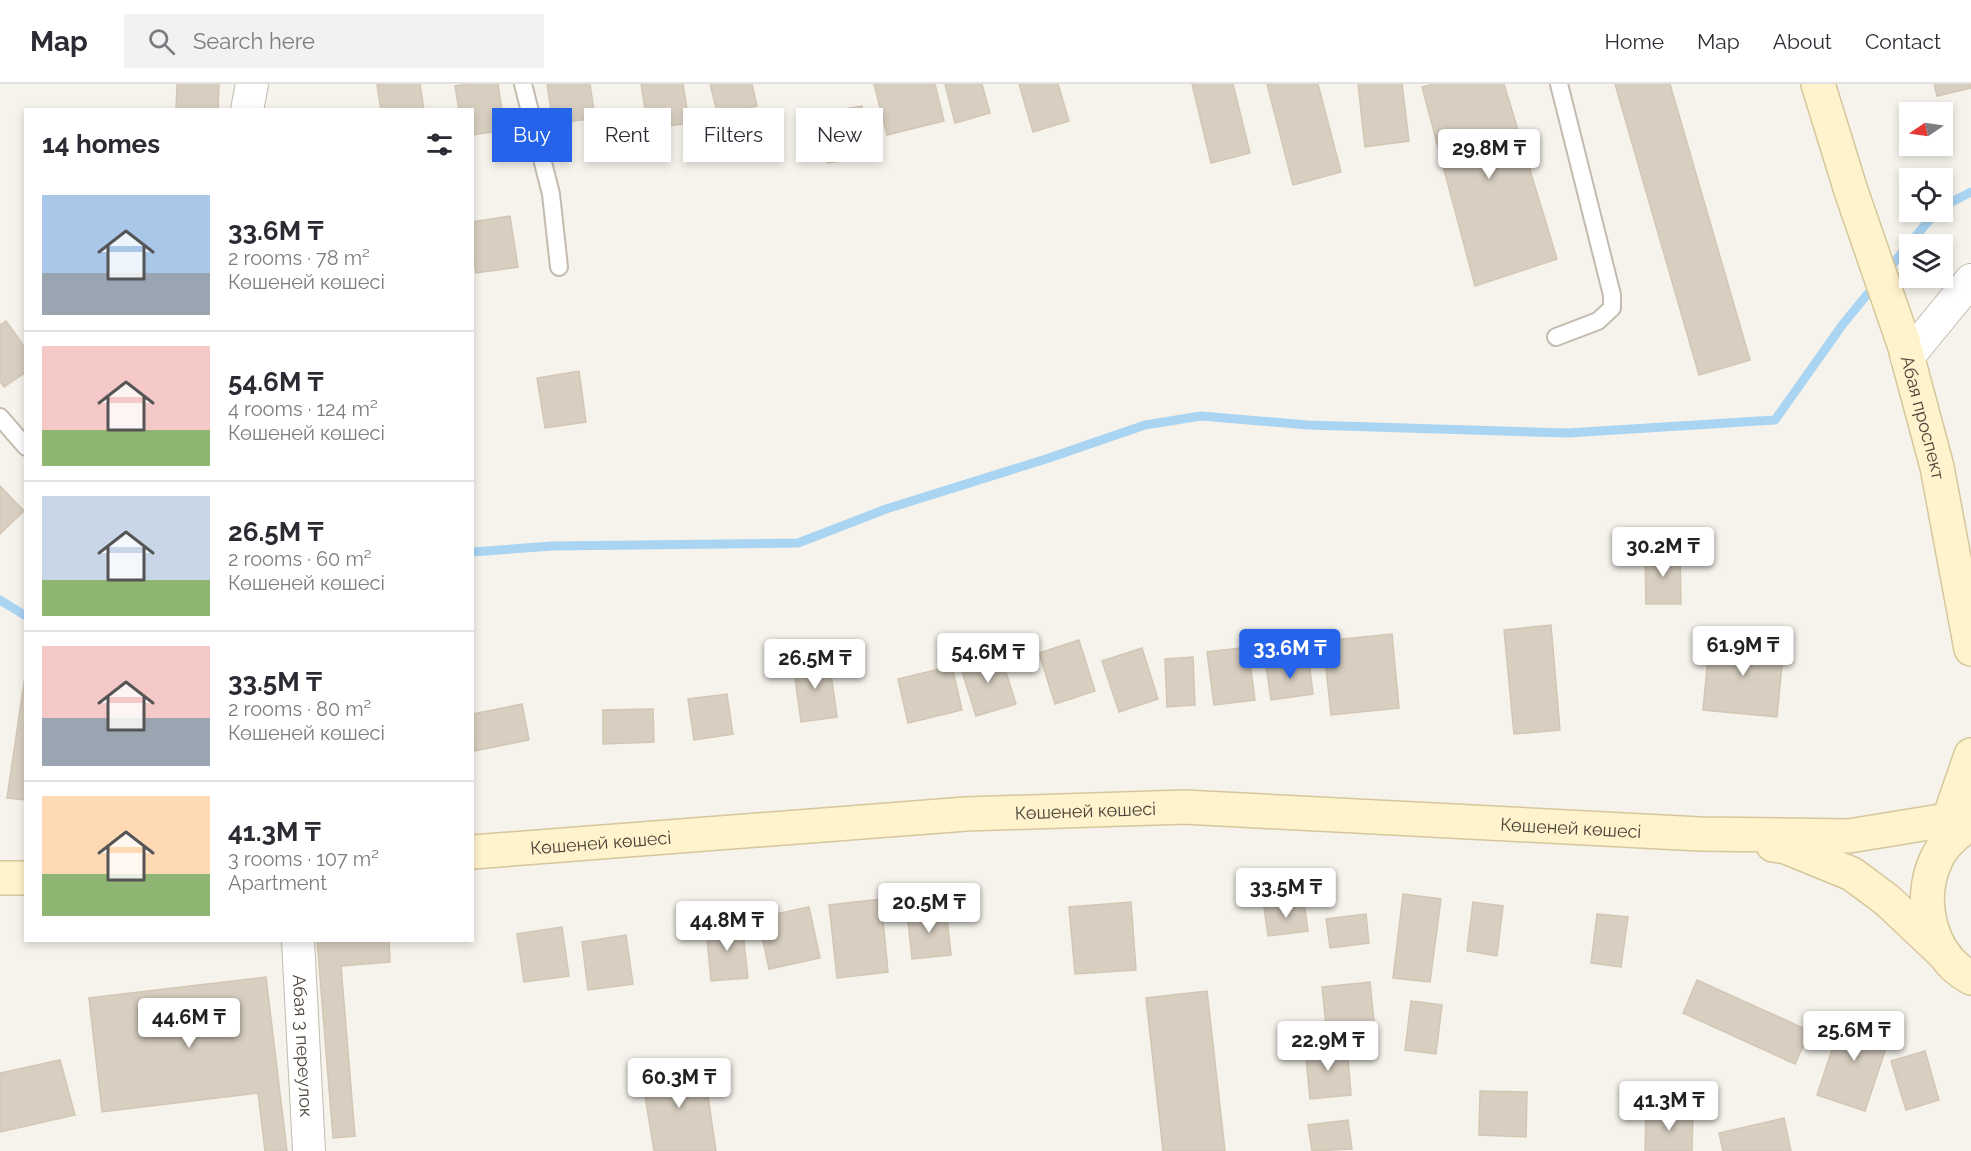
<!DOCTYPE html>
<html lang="en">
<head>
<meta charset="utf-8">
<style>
	:root { --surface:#fff; --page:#f2f2f3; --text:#2b2b33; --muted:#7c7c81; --line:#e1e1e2; --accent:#2563eb }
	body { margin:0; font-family:Raleway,sans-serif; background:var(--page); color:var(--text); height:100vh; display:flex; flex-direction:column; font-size:22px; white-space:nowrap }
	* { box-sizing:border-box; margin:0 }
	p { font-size:20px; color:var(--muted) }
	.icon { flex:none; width:33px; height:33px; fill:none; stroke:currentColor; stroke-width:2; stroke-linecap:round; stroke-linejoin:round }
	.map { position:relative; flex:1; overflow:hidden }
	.details { position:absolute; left:24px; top:24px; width:450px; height:834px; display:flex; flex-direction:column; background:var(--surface); border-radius:0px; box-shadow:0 3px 9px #0003 }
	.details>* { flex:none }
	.banner { position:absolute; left:492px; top:24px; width:570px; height:54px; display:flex; gap:12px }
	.needle { width:39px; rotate:257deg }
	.tools { position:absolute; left:1899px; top:18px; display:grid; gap:12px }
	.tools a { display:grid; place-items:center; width:54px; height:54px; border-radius:0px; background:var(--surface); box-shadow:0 3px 9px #0003; font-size:30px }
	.price { position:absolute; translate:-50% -51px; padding:0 14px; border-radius:6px; background:#fff; color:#222; font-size:20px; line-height:39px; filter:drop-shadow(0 2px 3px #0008) }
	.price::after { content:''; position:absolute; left:50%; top:36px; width:18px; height:14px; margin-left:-9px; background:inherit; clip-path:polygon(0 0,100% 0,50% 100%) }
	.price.on { background:var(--accent); color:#fff }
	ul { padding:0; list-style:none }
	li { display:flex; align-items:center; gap:18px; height:150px; padding:0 18px }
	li+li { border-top:2px solid var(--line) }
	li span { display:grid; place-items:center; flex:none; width:168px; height:120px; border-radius:0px; color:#555 }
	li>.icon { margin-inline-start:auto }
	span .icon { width:72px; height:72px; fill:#fffc; stroke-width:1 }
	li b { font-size:26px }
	h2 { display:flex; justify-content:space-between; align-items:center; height:72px; padding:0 18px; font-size:26px }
	.pill { padding:0 21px; border-radius:0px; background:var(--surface); box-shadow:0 3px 9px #0003; font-size:21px; line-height:54px }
	.pill.on { background:var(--accent); color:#fff }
	header { display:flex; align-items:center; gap:36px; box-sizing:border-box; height:84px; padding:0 30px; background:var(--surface); border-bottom:2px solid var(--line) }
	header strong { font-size:28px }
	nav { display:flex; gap:33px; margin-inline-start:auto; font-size:21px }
	.search { width:420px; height:54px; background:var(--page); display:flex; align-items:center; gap:15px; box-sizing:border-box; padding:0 21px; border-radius:0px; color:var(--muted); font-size:22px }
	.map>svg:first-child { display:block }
</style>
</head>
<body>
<header>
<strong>Map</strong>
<div class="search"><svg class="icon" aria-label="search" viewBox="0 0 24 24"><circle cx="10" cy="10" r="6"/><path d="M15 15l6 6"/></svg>Search here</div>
<nav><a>Home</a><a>Map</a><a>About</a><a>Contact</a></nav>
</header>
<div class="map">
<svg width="1971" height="1067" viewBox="0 0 1971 1067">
	<rect width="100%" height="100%" fill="#f6f3ec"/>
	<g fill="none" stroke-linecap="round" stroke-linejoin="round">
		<path stroke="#a9d4f2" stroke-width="9" d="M1942 123 1971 108
			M1886 188 1936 128
			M472 468 552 462 798 459 886 425 1046 375 1145 341 1201 332 1308 341 1568 349 1775 336 1843 240 1875 201
			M0 516 26 532"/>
	</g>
	<path fill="#d8cfc1" stroke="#d3c7b4" stroke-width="1.5" d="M177 0H219L218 26H176Z
		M385 0H420L424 26H381L377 1Z
		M469 0H498L505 46 472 51V26H459L455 2Z
		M547 0H590L595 34 553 40Z
		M641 0H683L689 39 648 45Z
		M710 0H752L757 22 718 32Z
		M874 0H935L944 37 887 51Z
		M945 0H982L990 29 955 39Z
		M1019 0H1058L1069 37 1033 48Z
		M1192 0H1233L1250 69 1211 79Z
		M1267 0H1318L1341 88 1293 101Z
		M1358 0H1402L1409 57 1365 63Z
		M1433 0H1504L1557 175 1475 202 1422 3Z
		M1615 0H1670L1750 276 1699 291Z
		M1934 0H1971V4L1937 12Z
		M862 22 869 73 828 79 820 29Z
		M510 132 518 183 476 189 472 167V138Z
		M6 237 26 265V288L4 303 0 297V241Z
		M579 287 586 338 545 344 537 294Z
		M0 402 24 427 0 450Z
		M1645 469H1680L1681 520H1646Z
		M1551 541 1560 646 1514 650 1504 546Z
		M1392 550 1399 624 1331 631 1323 557Z
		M1710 552 1784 560 1777 633 1703 626Z
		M1079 556 1095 607 1055 620 1039 569Z
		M1248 563 1255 616 1214 621 1207 568Z
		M1142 564 1158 615 1119 628 1102 577Z
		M1000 569 1016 620 976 632 960 581Z
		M1193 573 1195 621 1167 623 1165 575Z
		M829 575 837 633 801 638 793 580Z
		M1309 577 1313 610 1271 616 1266 582Z
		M952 582 962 626 908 639 898 595Z
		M26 585V716L7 714Z
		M727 610 733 650 694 656 688 615Z
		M522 620 529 656 474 667 472 630Z
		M653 625 654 658 603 660V626Z
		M1403 810 1441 815 1430 898 1393 894Z
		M881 815 888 888 837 894 829 821Z
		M1131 818 1136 886 1075 890 1069 823Z
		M1304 818 1308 847 1268 852 1264 823Z
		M1473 818 1503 822 1497 872 1467 867Z
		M809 823 820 874 769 885 758 834Z
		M946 824 951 871 912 875 907 828Z
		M1366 830 1369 859 1330 864 1326 835Z
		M1597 830 1628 833 1621 883 1591 879Z
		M742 839 748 894 711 897 706 843Z
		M562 843 569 892 524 898 517 850Z
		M626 851 633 900 588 906 582 858Z
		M317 856H389L390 878 341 882 355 1052 333 1054Z
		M266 893 287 1067H265L258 1009 102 1028 89 914Z
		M1697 896 1810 947 1795 980 1683 929Z
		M1370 898 1374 937 1326 942 1322 903Z
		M1207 907 1225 1067H1163L1146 914Z
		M1411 917 1442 921 1436 970 1405 966Z
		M1844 929 1892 946 1865 1027 1817 1011Z
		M1347 961 1351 1011 1310 1015 1305 965Z
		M1925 967 1939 1016 1906 1026 1891 977Z
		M60 976 75 1031 0 1048V989Z
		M703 978 716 1067H654L641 987Z
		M1480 1007 1527 1008 1526 1053 1479 1051Z
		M1646 1028 1693 1030 1692 1067H1645Z
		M1784 1034 1791 1067H1723L1719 1049Z
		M1348 1036 1352 1065 1312 1067 1308 1041Z"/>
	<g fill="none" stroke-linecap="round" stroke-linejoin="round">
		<defs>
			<path id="service" d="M523 0 551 110 559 183
				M1556 253 1598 237 1612 224V211L1559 0
				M0 333 26 363"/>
			<g id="minor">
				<path d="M247 26 252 0"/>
				<path d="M1907 274 1971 196"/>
				<path id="s1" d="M298 856 309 1067"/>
			</g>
			<g id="secondary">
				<path id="s2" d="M1818 0 1851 107 1904 260 1937 383 1971 565"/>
				<path d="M1971 739C1957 749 1943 760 1936 776 1917 817 1930 872 1971 894"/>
				<path d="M1943 752 1971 671"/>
				<path d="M1773 761 1786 763 1852 790 1887 816 1943 869"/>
				<path id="s3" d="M472 768 966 730 1184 723 1700 750 1849 752 1971 732"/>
				<path d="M0 794H26"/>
			</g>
		</defs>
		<use href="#service" stroke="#c2bbae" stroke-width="20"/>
		<use href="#minor" stroke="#c2bbae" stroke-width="34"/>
		<use href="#secondary" stroke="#d6c79b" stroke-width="36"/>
		<use href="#service" stroke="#fff" stroke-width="16"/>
		<use href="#minor" stroke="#fff" stroke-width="32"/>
		<use href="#secondary" stroke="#fff3cd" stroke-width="33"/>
	</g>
	<g text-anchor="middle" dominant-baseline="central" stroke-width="5" stroke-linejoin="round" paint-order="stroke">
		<g font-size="18" fill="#4b4439" stroke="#fff">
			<text stroke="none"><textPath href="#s2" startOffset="350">Абая проспект</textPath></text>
			<text stroke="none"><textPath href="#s3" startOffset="615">Көшеней көшесі</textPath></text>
			<text stroke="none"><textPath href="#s3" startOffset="1101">Көшеней көшесі</textPath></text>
			<text stroke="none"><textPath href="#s3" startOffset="129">Көшеней көшесі</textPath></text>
			<text stroke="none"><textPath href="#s1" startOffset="106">Абая 3 переулок</textPath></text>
		</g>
	</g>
</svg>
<div class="tools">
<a><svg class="needle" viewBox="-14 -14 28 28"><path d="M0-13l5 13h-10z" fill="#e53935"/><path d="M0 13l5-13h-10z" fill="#7c7c81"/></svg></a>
<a><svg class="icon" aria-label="locate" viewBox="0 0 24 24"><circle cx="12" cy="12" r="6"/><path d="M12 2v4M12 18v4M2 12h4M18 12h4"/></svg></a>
<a><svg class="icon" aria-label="layers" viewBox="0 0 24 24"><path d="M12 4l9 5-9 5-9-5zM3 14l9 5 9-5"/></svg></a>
</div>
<b class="price" style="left:1489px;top:96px">29.8M ₸</b>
<b class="price" style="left:1663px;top:494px">30.2M ₸</b>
<b class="price" style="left:1743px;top:593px">61.9M ₸</b>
<b class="price on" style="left:1290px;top:596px">33.6M ₸</b>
<b class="price" style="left:988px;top:600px">54.6M ₸</b>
<b class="price" style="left:815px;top:606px">26.5M ₸</b>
<b class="price" style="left:1286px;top:835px">33.5M ₸</b>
<b class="price" style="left:929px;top:850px">20.5M ₸</b>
<b class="price" style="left:727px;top:868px">44.8M ₸</b>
<b class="price" style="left:189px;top:965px">44.6M ₸</b>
<b class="price" style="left:1854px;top:978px">25.6M ₸</b>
<b class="price" style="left:1328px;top:988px">22.9M ₸</b>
<b class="price" style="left:679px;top:1025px">60.3M ₸</b>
<b class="price" style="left:1669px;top:1048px">41.3M ₸</b>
<div class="banner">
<a class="pill on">Buy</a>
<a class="pill">Rent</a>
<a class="pill">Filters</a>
<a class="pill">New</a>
</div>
<section class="details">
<h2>14 homes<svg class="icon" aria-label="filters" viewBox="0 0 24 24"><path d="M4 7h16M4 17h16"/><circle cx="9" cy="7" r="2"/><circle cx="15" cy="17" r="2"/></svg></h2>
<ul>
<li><span style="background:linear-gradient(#a9c7e8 65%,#9aa5b1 0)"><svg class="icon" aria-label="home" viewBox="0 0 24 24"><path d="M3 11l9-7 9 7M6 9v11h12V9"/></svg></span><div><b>33.6M ₸</b><p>2 rooms · 78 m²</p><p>Көшеней көшесі</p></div></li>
<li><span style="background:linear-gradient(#f6c9c9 70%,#8fb573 0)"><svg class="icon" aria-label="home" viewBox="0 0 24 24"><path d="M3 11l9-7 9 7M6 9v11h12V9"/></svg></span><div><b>54.6M ₸</b><p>4 rooms · 124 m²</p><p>Көшеней көшесі</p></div></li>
<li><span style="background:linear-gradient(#c9d6e8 70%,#8fb573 0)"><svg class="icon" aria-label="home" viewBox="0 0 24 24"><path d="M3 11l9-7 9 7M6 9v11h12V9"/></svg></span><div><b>26.5M ₸</b><p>2 rooms · 60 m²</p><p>Көшеней көшесі</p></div></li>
<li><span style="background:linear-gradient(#f6c9c9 60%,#9aa5b1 0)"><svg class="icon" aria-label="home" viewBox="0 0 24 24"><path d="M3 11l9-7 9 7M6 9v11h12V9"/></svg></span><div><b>33.5M ₸</b><p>2 rooms · 80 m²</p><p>Көшеней көшесі</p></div></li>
<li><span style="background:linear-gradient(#ffd9b3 65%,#8fb573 0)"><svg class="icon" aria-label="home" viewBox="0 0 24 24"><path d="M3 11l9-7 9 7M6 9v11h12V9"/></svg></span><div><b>41.3M ₸</b><p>3 rooms · 107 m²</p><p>Apartment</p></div></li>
</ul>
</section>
</div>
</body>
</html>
